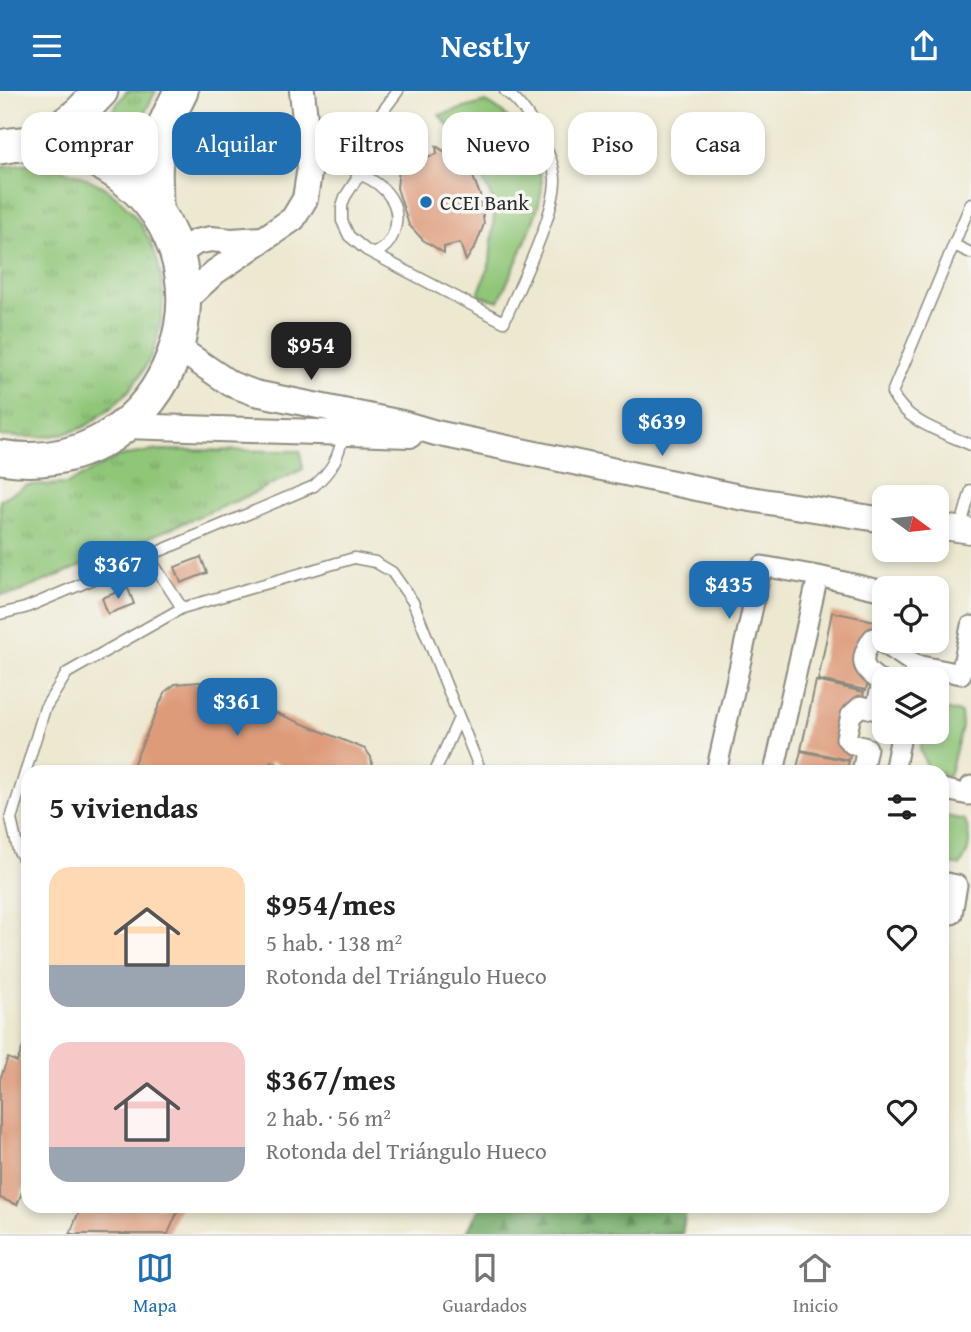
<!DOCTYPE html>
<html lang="es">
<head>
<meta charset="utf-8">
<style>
	:root { --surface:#fff; --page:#f2f2f2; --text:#222; --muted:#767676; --line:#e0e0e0; --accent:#1f6fb2 }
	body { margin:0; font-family:"Gentium Book Plus",serif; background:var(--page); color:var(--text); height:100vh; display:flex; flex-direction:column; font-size:26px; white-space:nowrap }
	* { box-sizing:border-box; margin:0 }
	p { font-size:23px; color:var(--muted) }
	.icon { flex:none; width:38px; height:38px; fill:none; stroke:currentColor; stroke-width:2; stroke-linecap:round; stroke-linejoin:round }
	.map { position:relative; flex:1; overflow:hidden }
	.drawer { position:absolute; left:21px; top:674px; width:928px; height:448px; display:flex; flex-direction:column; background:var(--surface); border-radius:21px; box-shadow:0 4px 10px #0003 }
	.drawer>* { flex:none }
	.guide { position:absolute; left:21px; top:21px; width:929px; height:63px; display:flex; gap:14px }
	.needle { width:46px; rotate:105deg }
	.buttons { position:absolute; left:872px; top:394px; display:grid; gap:14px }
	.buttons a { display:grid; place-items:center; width:77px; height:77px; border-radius:14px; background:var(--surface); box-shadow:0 4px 10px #0003; font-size:35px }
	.price { position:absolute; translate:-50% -60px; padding:0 16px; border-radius:14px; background:var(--accent); color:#fff; font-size:23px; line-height:46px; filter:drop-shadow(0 2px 4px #0008) }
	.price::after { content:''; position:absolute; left:50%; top:42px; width:21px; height:16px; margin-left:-10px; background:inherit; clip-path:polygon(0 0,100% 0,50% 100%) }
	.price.active { background:#222; color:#fff }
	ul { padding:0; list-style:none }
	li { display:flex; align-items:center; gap:21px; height:175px; padding:0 28px }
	li span { display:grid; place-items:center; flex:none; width:196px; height:140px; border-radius:21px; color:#555 }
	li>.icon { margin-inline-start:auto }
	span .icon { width:84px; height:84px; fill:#fffc; stroke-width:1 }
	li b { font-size:30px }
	h2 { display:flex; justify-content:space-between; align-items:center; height:84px; padding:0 28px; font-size:30px }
	.pill { padding:0 24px; border-radius:21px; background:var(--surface); box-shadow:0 4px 10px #0003; font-size:24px; line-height:63px }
	.pill.active { background:var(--accent); color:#fff }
	header { display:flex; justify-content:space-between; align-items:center; height:91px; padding:0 28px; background:var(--accent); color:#fff; font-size:32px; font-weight:700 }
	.menu { display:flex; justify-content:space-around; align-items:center; height:98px; border-top:2px solid var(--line); background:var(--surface); font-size:19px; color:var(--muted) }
	.menu a { display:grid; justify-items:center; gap:4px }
	.menu .active { color:var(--accent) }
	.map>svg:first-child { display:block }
</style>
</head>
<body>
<header><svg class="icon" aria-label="menu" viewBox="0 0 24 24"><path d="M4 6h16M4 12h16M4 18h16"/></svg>Nestly<svg class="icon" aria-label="share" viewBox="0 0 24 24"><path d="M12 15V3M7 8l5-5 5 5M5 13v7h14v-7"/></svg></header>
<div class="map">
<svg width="971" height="1143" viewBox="0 0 971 1143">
	<defs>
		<pattern id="grass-tufts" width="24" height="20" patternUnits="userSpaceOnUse" patternTransform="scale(1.75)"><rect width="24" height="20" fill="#90c678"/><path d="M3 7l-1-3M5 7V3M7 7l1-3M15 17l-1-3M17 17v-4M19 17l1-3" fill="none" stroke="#76a163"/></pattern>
		<pattern id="forest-firs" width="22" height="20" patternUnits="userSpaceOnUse" patternTransform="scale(1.75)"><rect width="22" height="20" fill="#74ab68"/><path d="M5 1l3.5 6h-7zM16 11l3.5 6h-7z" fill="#5f8b56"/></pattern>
	</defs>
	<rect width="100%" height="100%" fill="#f6f6f2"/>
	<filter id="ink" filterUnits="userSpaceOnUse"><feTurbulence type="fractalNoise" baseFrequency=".0143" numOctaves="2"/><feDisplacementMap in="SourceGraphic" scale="14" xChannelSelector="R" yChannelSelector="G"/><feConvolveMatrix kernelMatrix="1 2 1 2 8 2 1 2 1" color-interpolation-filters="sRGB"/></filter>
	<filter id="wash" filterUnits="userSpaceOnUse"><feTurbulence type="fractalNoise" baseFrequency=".00686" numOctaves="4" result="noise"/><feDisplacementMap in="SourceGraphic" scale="28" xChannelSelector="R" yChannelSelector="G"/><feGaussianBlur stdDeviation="1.57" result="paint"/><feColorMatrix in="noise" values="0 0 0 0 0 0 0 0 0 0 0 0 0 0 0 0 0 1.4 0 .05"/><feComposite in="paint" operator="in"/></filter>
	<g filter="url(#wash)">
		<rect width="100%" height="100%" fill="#ede8d0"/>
		<path fill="url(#grass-tufts)" stroke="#5e7852" stroke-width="2" d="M127 0H156L143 25 127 66 92 47Z
			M36 73C65 79 95 86 118 107 185 169 175 274 101 324 96 328 90 333 84 336 56 348 29 347 0 345V76Z
			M161 359 300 360 303 378 250 404 14 503 0 504V409L27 394 67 393 119 365Z"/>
		<path fill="url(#forest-firs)" stroke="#506b4a" stroke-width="2" d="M480 1115H687L682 1143H466Z"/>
		<path fill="#90c678" stroke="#5e7852" stroke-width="2" d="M486 11C506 21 524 41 532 62 535 72 542 81 542 93 543 118 510 184 499 210L478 204 490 171 495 114 469 58 439 24Z
			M936 616 961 622 962 636 949 685 942 686V681H929L920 658 922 641 936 640Z
			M942 724 965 729C971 748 971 759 960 775L942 771Z"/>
		<g id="blocks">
			<path fill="#de9b7a" d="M414 50 420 68 437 63 436 55 453 66 472 83 480 104 484 133 476 154 466 170 460 152 444 156V162L423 149 409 134 397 97 399 77 407 60Z
				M201 466 207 482 181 492 175 476Z
				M128 497 134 513 108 523 102 507Z
				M832 521 880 531 866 599 818 589Z
				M816 590 864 601 849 669 801 659Z
				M200 591 365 658 371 666 373 681H295L271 670 267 681H130L165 601 175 593Z
				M801 660 849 670 846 681H796Z
				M28 944V1086L17 1114 0 1107V988L8 967 17 971Z
				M81 1115H180L168 1143H70Z"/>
		</g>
	</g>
	<g filter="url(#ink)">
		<use href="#blocks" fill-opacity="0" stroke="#8c8a7e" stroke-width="2"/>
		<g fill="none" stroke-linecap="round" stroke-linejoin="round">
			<defs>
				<path id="service" d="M398 0 365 44 356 89 345 106 342 115V130L349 145 366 159 504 231C519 196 556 122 555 88 554 71 546 57 538 42 530 26 520 11 505 0
					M356 89 361 84C374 89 385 97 392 109 402 128 394 156 374 162
					M971 112 892 302C907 332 942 341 971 354
					M954 154 971 162
					M960 438 971 399
					M149 466 182 517 354 467 375 471 392 481 413 511 481 681
					M0 523 25 517 314 395C333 378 338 367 344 342
					M435 681 459 627
					M28 775 18 759 11 728 45 617 67 582 182 517"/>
				<path id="minor" d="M913 588 916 574 961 583 971 535
					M716 681 762 475 818 485
					M774 681 818 485 875 498
					M862 681 867 657 852 653 846 647 851 624 861 615 876 619 882 591C861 577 858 570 873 547L882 551 916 574
					M894 681 902 640
					M942 698 969 704 971 695
					M942 791 957 794 952 823 942 821"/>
				<path id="tertiary" d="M178 163 196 151 211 148 231 150 262 148
					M185 209 215 181 293 128 305 108 310 76 302 0
					M178 257 231 293 255 302 402 332 436 342 744 407 884 429
					M125 335 410 344
					M936 435 971 440"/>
				<path id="trunk" d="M40 53 79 23 101 0
					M0 56C34 48 73 55 103 73 256 161 174 394 0 366
					M156 120C156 97 153 74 159 52 163 34 173 17 181 0"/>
			</defs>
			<use href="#service" stroke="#8c8a7e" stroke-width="13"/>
			<use href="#minor" stroke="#8c8a7e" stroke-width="23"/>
			<use href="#tertiary" stroke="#8c8a7e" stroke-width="28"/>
			<use href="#trunk" stroke="#8c8a7e" stroke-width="37"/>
			<use href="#service" stroke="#fff" stroke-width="10"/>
			<use href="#minor" stroke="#fff" stroke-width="19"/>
			<use href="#tertiary" stroke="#fff" stroke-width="24"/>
			<use href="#trunk" stroke="#fff" stroke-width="33"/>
		</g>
	</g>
	<circle fill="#1f6fb2" stroke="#f6f6f2" stroke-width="2.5" cx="426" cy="111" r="7"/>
	<g text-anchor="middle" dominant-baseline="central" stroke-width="7" stroke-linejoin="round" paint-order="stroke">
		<g font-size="21" fill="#2b2b2b" stroke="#f6f6f2" text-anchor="start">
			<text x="440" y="111">CCEI Bank</text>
		</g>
	</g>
</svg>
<div class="buttons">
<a><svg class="needle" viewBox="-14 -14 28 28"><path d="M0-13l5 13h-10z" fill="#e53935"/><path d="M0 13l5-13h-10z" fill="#767676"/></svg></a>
<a><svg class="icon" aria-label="locate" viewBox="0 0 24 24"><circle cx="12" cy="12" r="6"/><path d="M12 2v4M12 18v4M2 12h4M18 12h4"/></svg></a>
<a><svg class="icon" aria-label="layers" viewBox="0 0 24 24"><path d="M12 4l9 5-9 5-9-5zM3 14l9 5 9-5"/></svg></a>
</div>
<b class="price active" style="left:311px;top:291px">$954</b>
<b class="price" style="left:662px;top:367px">$639</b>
<b class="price" style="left:118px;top:510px">$367</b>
<b class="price" style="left:729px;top:530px">$435</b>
<b class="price" style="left:237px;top:647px">$361</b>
<div class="guide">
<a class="pill">Comprar</a>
<a class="pill active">Alquilar</a>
<a class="pill">Filtros</a>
<a class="pill">Nuevo</a>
<a class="pill">Piso</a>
<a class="pill">Casa</a>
</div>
<section class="drawer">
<h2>5 viviendas<svg class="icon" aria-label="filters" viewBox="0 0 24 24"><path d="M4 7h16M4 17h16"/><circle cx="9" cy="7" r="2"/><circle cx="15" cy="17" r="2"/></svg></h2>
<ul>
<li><span style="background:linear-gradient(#ffd9b3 70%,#9aa5b1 0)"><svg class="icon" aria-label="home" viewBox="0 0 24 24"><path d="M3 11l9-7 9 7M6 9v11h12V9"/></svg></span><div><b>$954/mes</b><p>5 hab. · 138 m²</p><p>Rotonda del Triángulo Hueco</p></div><svg class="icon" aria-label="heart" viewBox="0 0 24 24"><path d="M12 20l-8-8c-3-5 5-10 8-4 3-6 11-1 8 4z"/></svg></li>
<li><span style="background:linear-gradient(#f6c9c9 75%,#9aa5b1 0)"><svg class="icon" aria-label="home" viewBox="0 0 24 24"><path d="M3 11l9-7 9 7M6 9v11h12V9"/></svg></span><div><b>$367/mes</b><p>2 hab. · 56 m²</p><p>Rotonda del Triángulo Hueco</p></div><svg class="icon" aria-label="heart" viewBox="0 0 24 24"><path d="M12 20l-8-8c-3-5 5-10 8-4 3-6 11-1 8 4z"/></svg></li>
</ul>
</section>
</div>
<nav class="menu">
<a class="active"><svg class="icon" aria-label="map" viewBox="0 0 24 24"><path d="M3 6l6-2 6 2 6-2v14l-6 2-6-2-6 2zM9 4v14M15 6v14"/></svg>Mapa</a>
<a><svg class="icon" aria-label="saved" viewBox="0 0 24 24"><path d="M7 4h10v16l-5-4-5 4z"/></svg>Guardados</a>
<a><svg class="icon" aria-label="home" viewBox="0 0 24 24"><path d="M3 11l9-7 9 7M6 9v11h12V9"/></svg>Inicio</a>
</nav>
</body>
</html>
